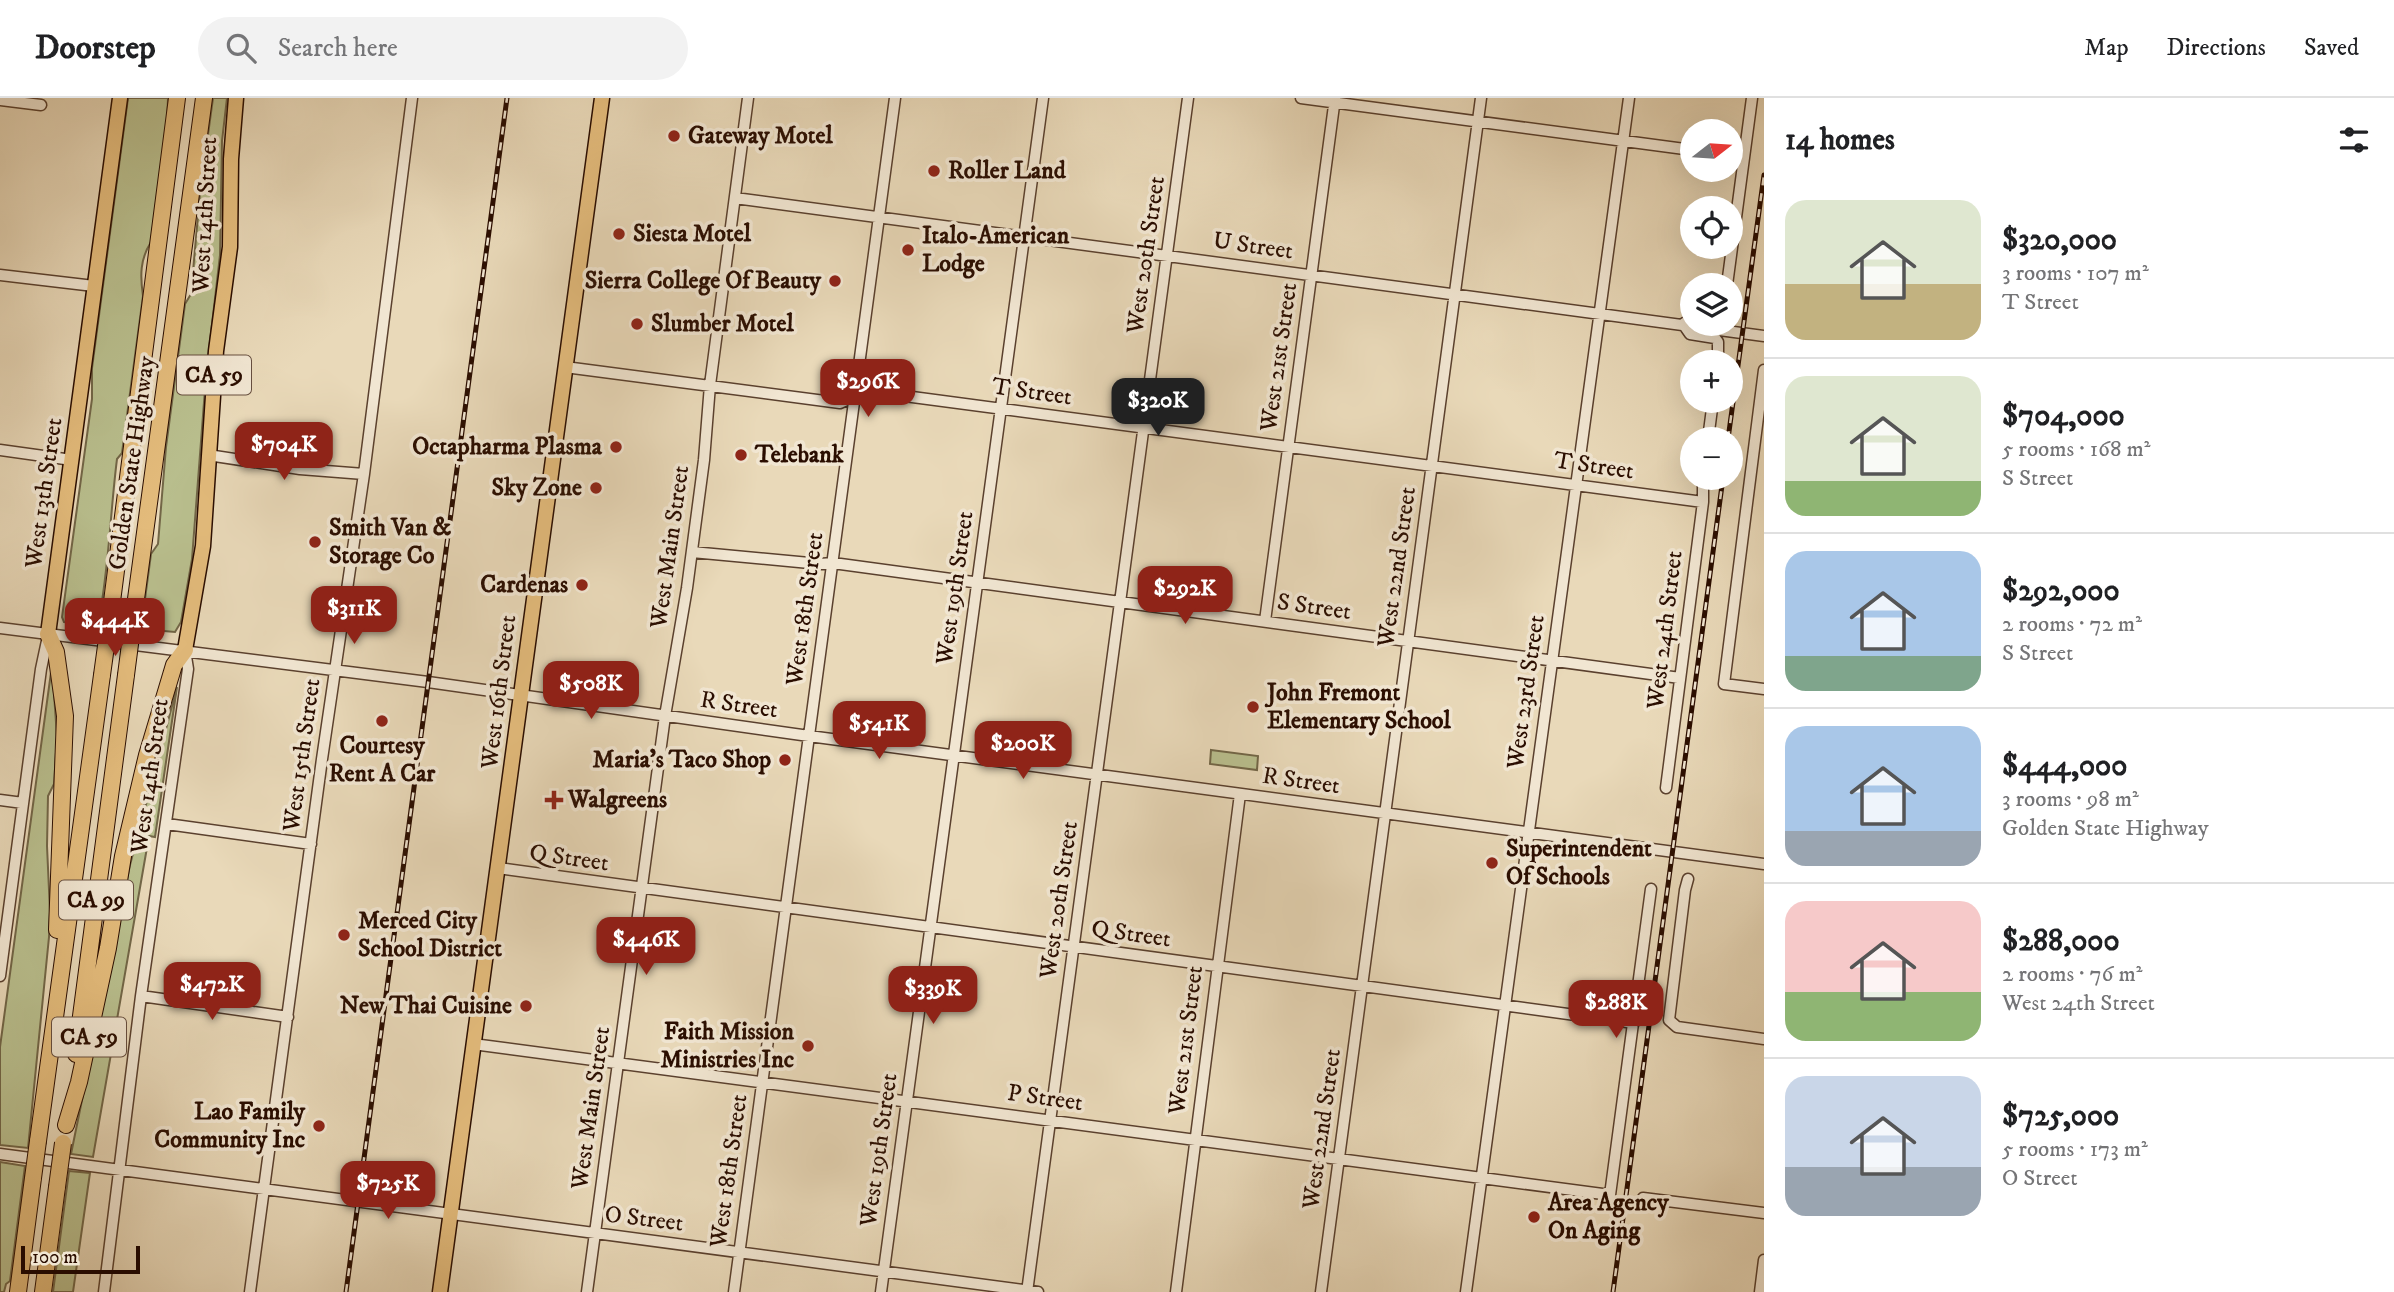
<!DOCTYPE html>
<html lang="en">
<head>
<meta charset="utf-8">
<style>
	:root { --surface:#fff; --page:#f2f2f2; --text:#202124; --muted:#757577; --line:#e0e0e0; --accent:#8f2418 }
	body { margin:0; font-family:"IM FELL DW Pica",serif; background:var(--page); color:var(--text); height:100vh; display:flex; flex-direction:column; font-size:26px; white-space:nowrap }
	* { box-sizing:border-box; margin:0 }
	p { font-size:23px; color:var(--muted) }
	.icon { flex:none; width:38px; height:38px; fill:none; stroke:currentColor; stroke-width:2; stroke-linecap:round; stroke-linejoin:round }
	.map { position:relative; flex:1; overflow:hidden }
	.details { display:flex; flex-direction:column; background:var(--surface); width:630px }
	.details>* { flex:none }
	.needle { width:46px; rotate:73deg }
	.tools { position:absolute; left:1680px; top:21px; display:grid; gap:14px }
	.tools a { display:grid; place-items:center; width:63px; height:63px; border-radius:50%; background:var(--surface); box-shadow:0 7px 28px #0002; font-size:35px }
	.scale { position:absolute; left:21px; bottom:18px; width:119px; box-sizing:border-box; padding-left:7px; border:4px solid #2a0d00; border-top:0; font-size:19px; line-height:24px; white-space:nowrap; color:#2a0d00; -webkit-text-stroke:5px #f1e6d2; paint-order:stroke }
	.price { position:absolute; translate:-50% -60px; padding:0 16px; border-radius:14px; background:var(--accent); color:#fff; font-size:23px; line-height:46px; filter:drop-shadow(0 2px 4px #0008) }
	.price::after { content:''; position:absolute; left:50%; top:42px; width:21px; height:16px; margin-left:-10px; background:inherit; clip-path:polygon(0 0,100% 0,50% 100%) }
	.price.current { background:#222; color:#fff }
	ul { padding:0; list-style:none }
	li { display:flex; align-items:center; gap:21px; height:175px; padding:0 21px }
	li+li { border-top:2px solid var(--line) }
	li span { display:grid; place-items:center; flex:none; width:196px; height:140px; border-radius:21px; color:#555 }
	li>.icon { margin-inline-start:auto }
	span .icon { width:84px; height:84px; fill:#fffc; stroke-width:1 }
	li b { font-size:30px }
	h2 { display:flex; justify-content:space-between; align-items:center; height:84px; padding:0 21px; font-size:30px }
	header { display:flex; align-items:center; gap:42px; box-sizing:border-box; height:98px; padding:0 35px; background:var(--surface); border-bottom:2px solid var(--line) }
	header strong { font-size:33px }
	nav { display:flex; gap:38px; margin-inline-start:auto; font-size:24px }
	.search { width:490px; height:63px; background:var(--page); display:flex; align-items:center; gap:18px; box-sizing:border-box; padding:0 24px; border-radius:38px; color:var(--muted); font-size:26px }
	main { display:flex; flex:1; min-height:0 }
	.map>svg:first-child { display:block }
</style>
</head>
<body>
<header>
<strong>Doorstep</strong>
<div class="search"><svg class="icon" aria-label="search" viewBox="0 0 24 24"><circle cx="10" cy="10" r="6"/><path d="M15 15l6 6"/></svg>Search here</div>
<nav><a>Map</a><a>Directions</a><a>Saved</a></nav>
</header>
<main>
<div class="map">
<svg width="1764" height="1194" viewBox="0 0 1764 1194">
	<rect width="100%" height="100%" fill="#e9d9b9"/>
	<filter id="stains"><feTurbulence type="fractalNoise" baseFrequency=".00286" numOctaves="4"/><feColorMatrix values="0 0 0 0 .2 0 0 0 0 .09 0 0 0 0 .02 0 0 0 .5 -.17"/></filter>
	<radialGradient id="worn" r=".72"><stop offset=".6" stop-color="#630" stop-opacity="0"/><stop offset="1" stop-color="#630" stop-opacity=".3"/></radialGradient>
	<path fill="#b9bf8e" stroke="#726647" stroke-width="2" d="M128 0H168L167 24 151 144C140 161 140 178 143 198L122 355 117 361C110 416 109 472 98 527L64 524 62 519 92 301V270Z
		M213 0H227L222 43 220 157 206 278 192 461 181 524 175 534 141 531 151 456 158 446 166 349 185 206 191 196 200 95Z
		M52 567 57 639 54 686 48 698 47 748 50 814 49 839 28 1050 0 1047V949Z
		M177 589 155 739 149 738 93 1059 71 1056 130 767Z
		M1211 652 1258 658 1257 672 1210 666Z
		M0 1064 25 1068 10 1183 6 1186 4 1194H0Z
		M69 1073 90 1075 73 1194H53Z"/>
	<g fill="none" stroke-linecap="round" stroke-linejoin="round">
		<defs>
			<path id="minor" d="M1301 0 1692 52
				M0 2 41 7
				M735 100 1764 238
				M0 177 94 188
				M1727 187 1752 0
				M1686 224 1683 226 1690 236 1715 240 1718 244V264
				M565 269 840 305 867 293 1703 404
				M1764 272 1724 586 1764 591
				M1708 341 1713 303
				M0 352 72 362
				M208 357 300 371 364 376
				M692 454 820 466 833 465 1680 580
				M1265 523 1335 0
				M0 530 428 584 809 638 1764 766
				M1666 690 1703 404V380
				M0 702 23 705
				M167 726 311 746
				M498 770 1634 925
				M1688 781 1685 792 1669 922 1677 929 1764 941
				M0 878 41 571 48 538
				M141 898 288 919
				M473 946 1610 1097 1651 791
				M0 1056 1038 1194
				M1643 1100 1764 1115
				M104 1194 141 898 188 571 185 552
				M250 1194 322 661 364 376 412 0
				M587 1194 665 618 687 490 704 362 710 287 748 0
				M734 1194 895 0
				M881 1194 1043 0
				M1027 1194 1188 0
				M1176 1194 1240 696
				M1321 1194 1481 0
				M1466 1194 1629 0
				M1760 1194 1764 1162"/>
			<path id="major" d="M48 536 120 0
				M185 552 203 448 216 253 230 149 231 61 236 0
				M440 1194 602 0"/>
			<path id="highway" d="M110 519 177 0
				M133 523 204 0
				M48 536 56 554 65 618 57 832
				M76 956 126 577
				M66 1027 79 984 108 850 123 758 147 657 174 567 185 552
				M38 1043 102 577
				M18 1194 33 1080
				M43 1194 57 1089"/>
		</defs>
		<use href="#minor" stroke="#5a402e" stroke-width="13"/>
		<use href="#major" stroke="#2a0d00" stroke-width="17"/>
		<use href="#highway" stroke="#2a0d00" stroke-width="18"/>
		<use href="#minor" stroke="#f1e6d2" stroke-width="10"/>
		<use href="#major" stroke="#e4bc7c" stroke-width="14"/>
		<use href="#highway" stroke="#e4bc7c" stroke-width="16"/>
		<defs>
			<path id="rail" d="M1728 341 1764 77
				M346 1194 507 0
				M1613 1194 1723 380"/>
		</defs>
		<use href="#rail" stroke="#2a0d00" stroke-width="5"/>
		<use href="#rail" stroke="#f1e6d2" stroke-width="2.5" stroke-dasharray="8" stroke-linecap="butt"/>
		<defs>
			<path id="highway-bridge" d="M102 577 110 519
				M126 577 133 523
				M33 1080 38 1043
				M57 1089 63 1045"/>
		</defs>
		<use href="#highway-bridge" stroke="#2a0d00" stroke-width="18" stroke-linecap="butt"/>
		<use href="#highway-bridge" stroke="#e4bc7c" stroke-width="16"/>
	</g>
	<g fill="#8f2418" stroke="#f1e6d2" stroke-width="2.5">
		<circle cx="674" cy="38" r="7"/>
		<circle cx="934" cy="73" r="7"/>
		<circle cx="619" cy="136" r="7"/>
		<circle cx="908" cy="152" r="7"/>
		<circle cx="835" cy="183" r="7"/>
		<circle cx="637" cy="226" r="7"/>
		<circle cx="616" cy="349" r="7"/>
		<circle cx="741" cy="357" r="7"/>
		<circle cx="596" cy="390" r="7"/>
		<circle cx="315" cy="444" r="7"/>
		<circle cx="582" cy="487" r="7"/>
		<circle cx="1253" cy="609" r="7"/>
		<circle cx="382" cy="623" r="7"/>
		<circle cx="785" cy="662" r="7"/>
		<path d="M550.5 691.5h7v7h7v7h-7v7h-7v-7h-7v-7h7z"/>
		<circle cx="1492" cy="765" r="7"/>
		<circle cx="344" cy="837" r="7"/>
		<circle cx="526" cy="908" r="7"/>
		<circle cx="808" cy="948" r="7"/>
		<circle cx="319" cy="1028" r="7"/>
		<circle cx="1534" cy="1119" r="7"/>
	</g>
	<g text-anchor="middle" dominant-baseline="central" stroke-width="7" stroke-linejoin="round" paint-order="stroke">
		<g fill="#f1e6d2" stroke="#664e3f" stroke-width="2">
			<rect x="177" y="257.5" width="74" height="39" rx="5"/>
			<rect x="59" y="782.5" width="74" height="39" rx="5"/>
			<rect x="52" y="919.5" width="74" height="39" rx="5"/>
		</g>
		<g font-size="23" font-weight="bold" fill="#2a0d00">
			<text x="214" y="277">CA 59</text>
			<text x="96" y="802">CA 99</text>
			<text x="89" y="939">CA 59</text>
		</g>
		<g font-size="24" font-weight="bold" fill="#2a0d00" stroke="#f1e6d2" text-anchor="start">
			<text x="688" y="38">Gateway Motel</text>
			<text x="948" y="73">Roller Land</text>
			<text x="633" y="136">Siesta Motel</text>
			<text x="922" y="138">Italo-American<tspan x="922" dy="28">Lodge</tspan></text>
			<text x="821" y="183" text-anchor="end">Sierra College Of Beauty</text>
			<text x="651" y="226">Slumber Motel</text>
			<text x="602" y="349" text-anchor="end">Octapharma Plasma</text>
			<text x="755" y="357">Telebank</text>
			<text x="582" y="390" text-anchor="end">Sky Zone</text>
			<text x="329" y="430">Smith Van &amp;<tspan x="329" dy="28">Storage Co</tspan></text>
			<text x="568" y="487" text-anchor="end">Cardenas</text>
			<text x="1267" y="595">John Fremont<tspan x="1267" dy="28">Elementary School</tspan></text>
			<text x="382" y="648" text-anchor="middle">Courtesy<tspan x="382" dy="28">Rent A Car</tspan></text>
			<text x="771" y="662" text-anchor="end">Maria's Taco Shop</text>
			<text x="568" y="702">Walgreens</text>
			<text x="1506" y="751">Superintendent<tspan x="1506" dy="28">Of Schools</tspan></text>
			<text x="358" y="823">Merced City<tspan x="358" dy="28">School District</tspan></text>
			<text x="512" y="908" text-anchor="end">New Thai Cuisine</text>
			<text x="794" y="934" text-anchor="end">Faith Mission<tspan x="794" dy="28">Ministries Inc</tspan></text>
			<text x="305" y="1014" text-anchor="end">Lao Family<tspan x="305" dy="28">Community Inc</tspan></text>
			<text x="1548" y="1105">Area Agency<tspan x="1548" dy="28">On Aging</tspan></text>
		</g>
		<g font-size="24" fill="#2a0d00" stroke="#f1e6d2">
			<text transform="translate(205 117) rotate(-87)">West 14th Street</text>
			<text transform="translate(1253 148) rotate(8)">U Street</text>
			<text transform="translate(1146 157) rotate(-82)">West 20th Street</text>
			<text transform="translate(1279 259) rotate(-82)">West 21st Street</text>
			<text transform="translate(1032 294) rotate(8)">T Street</text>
			<text transform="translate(132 365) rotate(-82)">Golden State Highway</text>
			<text transform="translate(1594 368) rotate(8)">T Street</text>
			<text transform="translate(44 395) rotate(-82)">West 13th Street</text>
			<text transform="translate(670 449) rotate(-82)">West Main Street</text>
			<text transform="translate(1397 469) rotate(-82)">West 22nd Street</text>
			<text transform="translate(955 490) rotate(-82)">West 19th Street</text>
			<text transform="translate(1314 509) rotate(8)">S Street</text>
			<text transform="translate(805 511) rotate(-82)">West 18th Street</text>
			<text transform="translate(1665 532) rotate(-83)">West 24th Street</text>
			<text transform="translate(499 594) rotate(-83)">West 16th Street</text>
			<text transform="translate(1526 594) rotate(-82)">West 23rd Street</text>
			<text transform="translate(739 607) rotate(8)">R Street</text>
			<text transform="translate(302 657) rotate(-82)">West 15th Street</text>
			<text transform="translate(150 678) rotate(-82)">West 14th Street</text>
			<text transform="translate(1301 683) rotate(8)">R Street</text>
			<text transform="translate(569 760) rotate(8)">Q Street</text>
			<text transform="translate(1059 802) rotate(-82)">West 20th Street</text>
			<text transform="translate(1131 836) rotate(8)">Q Street</text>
			<text transform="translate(1186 942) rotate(-83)">West 21st Street</text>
			<text transform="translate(1045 1000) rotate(8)">P Street</text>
			<text transform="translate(591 1010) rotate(-82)">West Main Street</text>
			<text transform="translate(1322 1031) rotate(-82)">West 22nd Street</text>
			<text transform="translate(879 1052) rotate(-82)">West 19th Street</text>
			<text transform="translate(729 1073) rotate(-82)">West 18th Street</text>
			<text transform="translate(644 1121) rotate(7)">O Street</text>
		</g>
	</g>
	<rect width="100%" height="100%" filter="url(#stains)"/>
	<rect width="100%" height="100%" fill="url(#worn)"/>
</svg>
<div class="tools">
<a><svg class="needle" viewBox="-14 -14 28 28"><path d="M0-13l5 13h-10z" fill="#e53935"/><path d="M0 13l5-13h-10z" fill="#757577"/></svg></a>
<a><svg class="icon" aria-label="locate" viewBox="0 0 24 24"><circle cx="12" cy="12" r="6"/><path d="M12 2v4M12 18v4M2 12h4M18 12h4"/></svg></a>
<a><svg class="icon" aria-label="layers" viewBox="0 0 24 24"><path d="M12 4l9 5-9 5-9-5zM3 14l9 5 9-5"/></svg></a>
<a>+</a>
<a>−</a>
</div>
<div class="scale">100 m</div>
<b class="price" style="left:868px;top:321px">$296K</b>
<b class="price current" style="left:1158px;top:340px">$320K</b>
<b class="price" style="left:284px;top:384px">$704K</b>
<b class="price" style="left:1185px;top:528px">$292K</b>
<b class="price" style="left:354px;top:548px">$311K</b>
<b class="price" style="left:115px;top:560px">$444K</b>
<b class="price" style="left:591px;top:623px">$508K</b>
<b class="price" style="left:879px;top:663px">$541K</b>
<b class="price" style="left:1023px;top:683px">$200K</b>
<b class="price" style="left:646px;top:879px">$446K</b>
<b class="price" style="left:212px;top:924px">$472K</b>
<b class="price" style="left:933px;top:928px">$339K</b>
<b class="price" style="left:1616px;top:942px">$288K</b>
<b class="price" style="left:388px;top:1123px">$725K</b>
</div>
<section class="details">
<h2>14 homes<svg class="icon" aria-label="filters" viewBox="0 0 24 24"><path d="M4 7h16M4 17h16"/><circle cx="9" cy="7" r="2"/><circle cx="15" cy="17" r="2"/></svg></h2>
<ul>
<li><span style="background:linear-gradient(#dfe7d0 60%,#c2b280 0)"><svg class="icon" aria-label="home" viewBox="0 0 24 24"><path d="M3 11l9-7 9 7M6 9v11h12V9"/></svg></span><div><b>$320,000</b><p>3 rooms · 107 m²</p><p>T Street</p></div></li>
<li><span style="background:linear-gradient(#dfe7d0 75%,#8fb573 0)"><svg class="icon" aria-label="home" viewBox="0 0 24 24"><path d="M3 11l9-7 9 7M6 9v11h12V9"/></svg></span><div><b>$704,000</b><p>5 rooms · 168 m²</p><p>S Street</p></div></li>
<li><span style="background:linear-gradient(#a9c7e8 75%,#7fa58c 0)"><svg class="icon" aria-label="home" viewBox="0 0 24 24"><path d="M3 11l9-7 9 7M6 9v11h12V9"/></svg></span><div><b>$292,000</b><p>2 rooms · 72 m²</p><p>S Street</p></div></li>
<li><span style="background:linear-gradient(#a9c7e8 75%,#9aa5b1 0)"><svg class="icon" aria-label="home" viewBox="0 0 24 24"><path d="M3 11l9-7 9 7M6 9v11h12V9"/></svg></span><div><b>$444,000</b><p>3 rooms · 98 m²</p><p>Golden State Highway</p></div></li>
<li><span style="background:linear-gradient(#f6c9c9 65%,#8fb573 0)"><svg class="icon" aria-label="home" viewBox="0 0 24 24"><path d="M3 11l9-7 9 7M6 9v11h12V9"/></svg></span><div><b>$288,000</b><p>2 rooms · 76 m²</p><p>West 24th Street</p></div></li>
<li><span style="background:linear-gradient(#c9d6e8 65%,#9aa5b1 0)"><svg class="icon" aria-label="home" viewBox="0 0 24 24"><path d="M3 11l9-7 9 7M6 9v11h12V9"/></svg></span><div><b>$725,000</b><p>5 rooms · 173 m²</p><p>O Street</p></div></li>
</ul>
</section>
</main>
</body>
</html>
